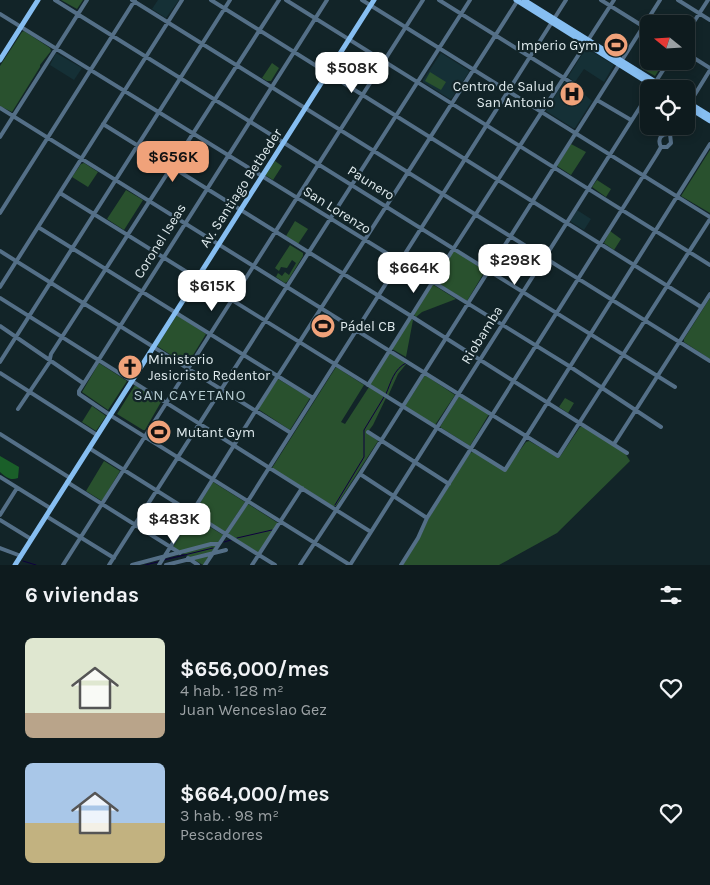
<!DOCTYPE html>
<html lang="es">
<head>
<meta charset="utf-8">
<style>
	:root { --surface:#0e1b1e; --page:#172427; --text:#f1f3f6; --muted:#9ba1a4; --line:#2e393c; --accent:#f0a27a }
	body { margin:0; font-family:Karla,sans-serif; background:var(--page); color:var(--text); height:100vh; display:flex; flex-direction:column; font-size:19px; white-space:nowrap }
	* { box-sizing:border-box; margin:0 }
	p { font-size:16px; color:var(--muted) }
	.icon { flex:none; width:28px; height:28px; fill:none; stroke:currentColor; stroke-width:2; stroke-linecap:round; stroke-linejoin:round }
	.map { position:relative; height:565px; overflow:hidden }
	.side { display:flex; flex-direction:column; background:var(--surface); flex:1 }
	.side>* { flex:none }
	.needle { width:32px; rotate:288deg }
	.buttons { position:absolute; left:640px; top:15px; display:grid; gap:10px }
	.buttons a { display:grid; place-items:center; width:55px; height:55px; border-radius:8px; background:var(--surface); box-shadow:0 2px 8px #0003,0 0 0 1px var(--line); font-size:25px }
	.price { position:absolute; translate:-50% -42px; padding:0 11px; border-radius:10px; background:#fff; color:#222; font-size:16px; line-height:32px; filter:drop-shadow(0 1px 2px #0008) }
	.price::after { content:''; position:absolute; left:50%; top:30px; width:15px; height:11px; margin-left:-8px; background:inherit; clip-path:polygon(0 0,100% 0,50% 100%) }
	.price.current { background:var(--accent); color:#111 }
	ul { padding:0; list-style:none }
	li { display:flex; align-items:center; gap:15px; height:125px; padding:0 25px }
	li span { display:grid; place-items:center; flex:none; width:140px; height:100px; border-radius:8px; color:#555 }
	li>.icon { margin-inline-start:auto }
	span .icon { width:60px; height:60px; fill:#fffc; stroke-width:1 }
	li b { font-size:21px }
	h2 { display:flex; justify-content:space-between; align-items:center; height:60px; padding:0 25px; font-size:21px }
	.map>svg:first-child { display:block }
</style>
</head>
<body>
<div class="map">
<svg width="710" height="565" viewBox="0 0 710 565">
	<rect width="100%" height="100%" fill="#122428"/>
	<path fill="#153036" d="M158 0H179L166 18 152 9Z
		M586 48 614 65 604 82 584 69 575 82 568 77Z
		M56 53 82 68 74 80 50 65Z
		M441 53 468 70 469 72 452 98 450 99 423 82V80Z
		M565 82 572 86 568 93 570 95 569 97 572 99 578 89 592 101 575 128H573L546 111 563 83Z
		M577 210 591 219 584 230 571 222V220Z"/>
	<path fill="#29512e" d="M61 0H83L77 9Z
		M24 31 50 48 51 51 40 65V67L12 112 0 106V66L22 32Z
		M649 55V61L664 62 655 76 641 68Z
		M272 63 279 68 271 81H267L262 78Z
		M430 72 446 82 441 90 425 81Z
		M571 144 586 152 571 175 557 166Z
		M710 150V213L681 196Z
		M275 161 282 166 273 180 265 175Z
		M84 163 98 172 88 187 72 177 81 164Z
		M597 180 611 189 606 197 592 187Z
		M126 190 143 200 124 230 107 219Z
		M295 221 308 229 298 244 286 236Z
		M610 231 621 239 614 250 604 243Z
		M290 245 303 253V256L287 282 285 283 276 277 278 273 282 276 285 272 289 275 296 263 292 260 287 268 281 267 279 271 275 268Z
		M454 250 485 271 467 301 435 281Z
		M432 284 456 299 422 312 416 317 414 315Z
		M710 298V359L684 342V339Z
		M177 315 206 334 187 365 157 346Z
		M411 319 413 320 406 357 392 349Z
		M390 352 407 363 398 374 388 396 370 384Z
		M99 363 127 381 108 410 82 392Z
		M336 367 364 385 341 422 345 424 369 387 386 398 373 425 367 433 378 441 336 506H333L272 468Z
		M425 375 455 395 435 425 405 406Z
		M278 379 310 398 290 430 258 409Z
		M135 385 161 402 145 430H143L117 414Z
		M459 396 489 414 470 446 440 427Z
		M565 398 574 403 568 413 559 407Z
		M92 406 106 416 96 431 82 422Z
		M583 426 625 453 630 461 557 533 499 565H403L419 539 429 518 470 453 473 452 505 471 526 442 529 441 559 458 580 427Z
		M104 461 120 471 102 501 86 491Z
		M213 482 245 502 225 532 194 513Z
		M248 504 278 523 259 553 228 534Z
		M192 516 223 535 203 565 173 547Z"/>
	<path fill="#1a5f29" d="M0 456 19 467 18 478C10 481 6 477 0 472Z"/>
	<g fill="none" stroke-linecap="round" stroke-linejoin="round">
		<path stroke="#0e003e" stroke-width="1" d="M386 394C391 382 394 369 406 363
			M335 505 364 457V430L384 397
			M237 538 272 530
			M224 542 231 540
			M164 560 213 548
			M23 561 36 565
			M145 565 158 562"/>
		<path stroke="#546f87" stroke-width="4" d="M55 0 675 387
			M132 0 710 361
			M211 0 701 307
			M286 0 710 265
			M327 0 79 391V394L110 415 350 565
			M362 0 710 217
			M439 0 575 85
			M601 0 649 30
			M678 0 710 20
			M0 14 569 366 661 427
			M686 34 708 0
			M686 53 710 68
			M651 89 669 61
			M597 100 631 120
			M689 104 710 70
			M0 108 558 456 710 219
			M103 124 411 316 627 453
			M0 137 87 0
			M661 147H667L671 143 670 134 675 126
			M60 193 505 470 710 144
			M0 213 135 0
			M38 227 313 398
			M0 251 291 433
			M0 287 182 0
			M0 298 371 532
			M0 326 83 383
			M0 362 230 0
			M0 373 97 435
			M368 385 452 251 614 0
			M18 409 49 363 51 354 279 0
			M368 432 449 484
			M0 434 70 478
			M614 444 710 294
			M89 448 275 565
			M360 474 427 518
			M0 477 50 508
			M67 482 180 553
			M0 515 17 488
			M46 516 114 558
			M0 520 31 539
			M0 548 21 556
			M188 558 198 565
			M63 565 423 0
			M109 565 470 0
			M132 565 211 544H219
			M159 565 256 410 518 0
			M166 565 226 550
			M205 565 248 501 566 0
			M252 565 302 488
			M300 565 360 474 660 0
			M350 565 649 93
			M401 565 418 538 427 518 657 154 661 147C657 139 661 133 670 134"/>
		<path stroke="#86bef1" stroke-width="5" d="M516 0 658 89
			M524 0 667 89
			M0 60 38 0
			M686 101 710 116
			M686 106 710 121
			M15 565 374 0"/>
	</g>
	<defs>
		<symbol id="stadium-disc" viewBox="-11 -11 22 22"><circle r="9.5" fill="#f0a27a" stroke="#122428"/><path d="M0-5a6.5 5 0 1 0 0 10a6.5 5 0 1 0 0-10ZM-3.5-1.8h7v3.6h-7Z" fill="#111"/></symbol>
		<symbol id="hospital-disc" viewBox="-11 -11 22 22"><circle r="9.5" fill="#f0a27a" stroke="#122428"/><path d="M-5-5h3v3.5h4V-5h3V5h-3V1.5h-4V5h-3Z" fill="#111"/></symbol>
		<symbol id="church-disc" viewBox="-11 -11 22 22"><circle r="9.5" fill="#f0a27a" stroke="#122428"/><path d="M-1.2-6h2.4v3.5h3.3v2.4h-3.3V6h-2.4V-.1h-3.3v-2.4h3.3Z" fill="#111"/></symbol>
	</defs>
	<g fill-rule="evenodd">
		<use href="#stadium-disc" x="602" y="31" width="28" height="28"/>
		<use href="#hospital-disc" x="558" y="80" width="28" height="28"/>
		<use href="#stadium-disc" x="309" y="312" width="28" height="28"/>
		<use href="#church-disc" x="116" y="353" width="28" height="28"/>
		<use href="#stadium-disc" x="145" y="418" width="28" height="28"/>
	</g>
	<g text-anchor="middle" dominant-baseline="central" stroke-width="4.5" stroke-linejoin="round" paint-order="stroke">
		<g font-size="14" fill="#dfeaed" stroke="#122428" text-anchor="start">
			<text x="598" y="45" text-anchor="end">Imperio Gym</text>
			<text x="554" y="86" text-anchor="end">Centro de Salud<tspan x="554" dy="16">San Antonio</tspan></text>
			<text x="340" y="326">Pádel CB</text>
			<text x="148" y="359">Ministerio<tspan x="148" dy="16">Jesicristo Redentor</tspan></text>
			<text x="176" y="432">Mutant Gym</text>
		</g>
		<g font-size="14" fill="#dfeaed" stroke="#122428">
			<text transform="translate(371 183) rotate(32)">Paunero</text>
			<text transform="translate(241 188) rotate(-57)">Av. Santiago Betbeder</text>
			<text transform="translate(337 210) rotate(32)">San Lorenzo</text>
			<text transform="translate(160 241) rotate(-58)">Coronel Iseas</text>
			<text transform="translate(482 335) rotate(-58)">Riobamba</text>
		</g>
		<g font-size="15" letter-spacing="1" fill="#b5cbd0" stroke="#122428">
			<text x="190" y="395">SAN CAYETANO</text>
		</g>
	</g>
</svg>
<div class="buttons">
<a><svg class="needle" viewBox="-14 -14 28 28"><path d="M0-13l5 13h-10z" fill="#e53935"/><path d="M0 13l5-13h-10z" fill="#9ba1a4"/></svg></a>
<a><svg class="icon" aria-label="locate" viewBox="0 0 24 24"><circle cx="12" cy="12" r="6"/><path d="M12 2v4M12 18v4M2 12h4M18 12h4"/></svg></a>
</div>
<b class="price" style="left:352px;top:94px">$508K</b>
<b class="price current" style="left:173px;top:183px">$656K</b>
<b class="price" style="left:515px;top:286px">$298K</b>
<b class="price" style="left:414px;top:294px">$664K</b>
<b class="price" style="left:212px;top:312px">$615K</b>
<b class="price" style="left:174px;top:545px">$483K</b>
</div>
<section class="side">
<h2>6 viviendas<svg class="icon" aria-label="filters" viewBox="0 0 24 24"><path d="M4 7h16M4 17h16"/><circle cx="9" cy="7" r="2"/><circle cx="15" cy="17" r="2"/></svg></h2>
<ul>
<li><span style="background:linear-gradient(#dfe7d0 75%,#b9a48a 0)"><svg class="icon" aria-label="home" viewBox="0 0 24 24"><path d="M3 11l9-7 9 7M6 9v11h12V9"/></svg></span><div><b>$656,000/mes</b><p>4 hab. · 128 m²</p><p>Juan Wenceslao Gez</p></div><svg class="icon" aria-label="heart" viewBox="0 0 24 24"><path d="M12 20l-8-8c-3-5 5-10 8-4 3-6 11-1 8 4z"/></svg></li>
<li><span style="background:linear-gradient(#a9c7e8 60%,#c2b280 0)"><svg class="icon" aria-label="home" viewBox="0 0 24 24"><path d="M3 11l9-7 9 7M6 9v11h12V9"/></svg></span><div><b>$664,000/mes</b><p>3 hab. · 98 m²</p><p>Pescadores</p></div><svg class="icon" aria-label="heart" viewBox="0 0 24 24"><path d="M12 20l-8-8c-3-5 5-10 8-4 3-6 11-1 8 4z"/></svg></li>
</ul>
</section>
</body>
</html>
